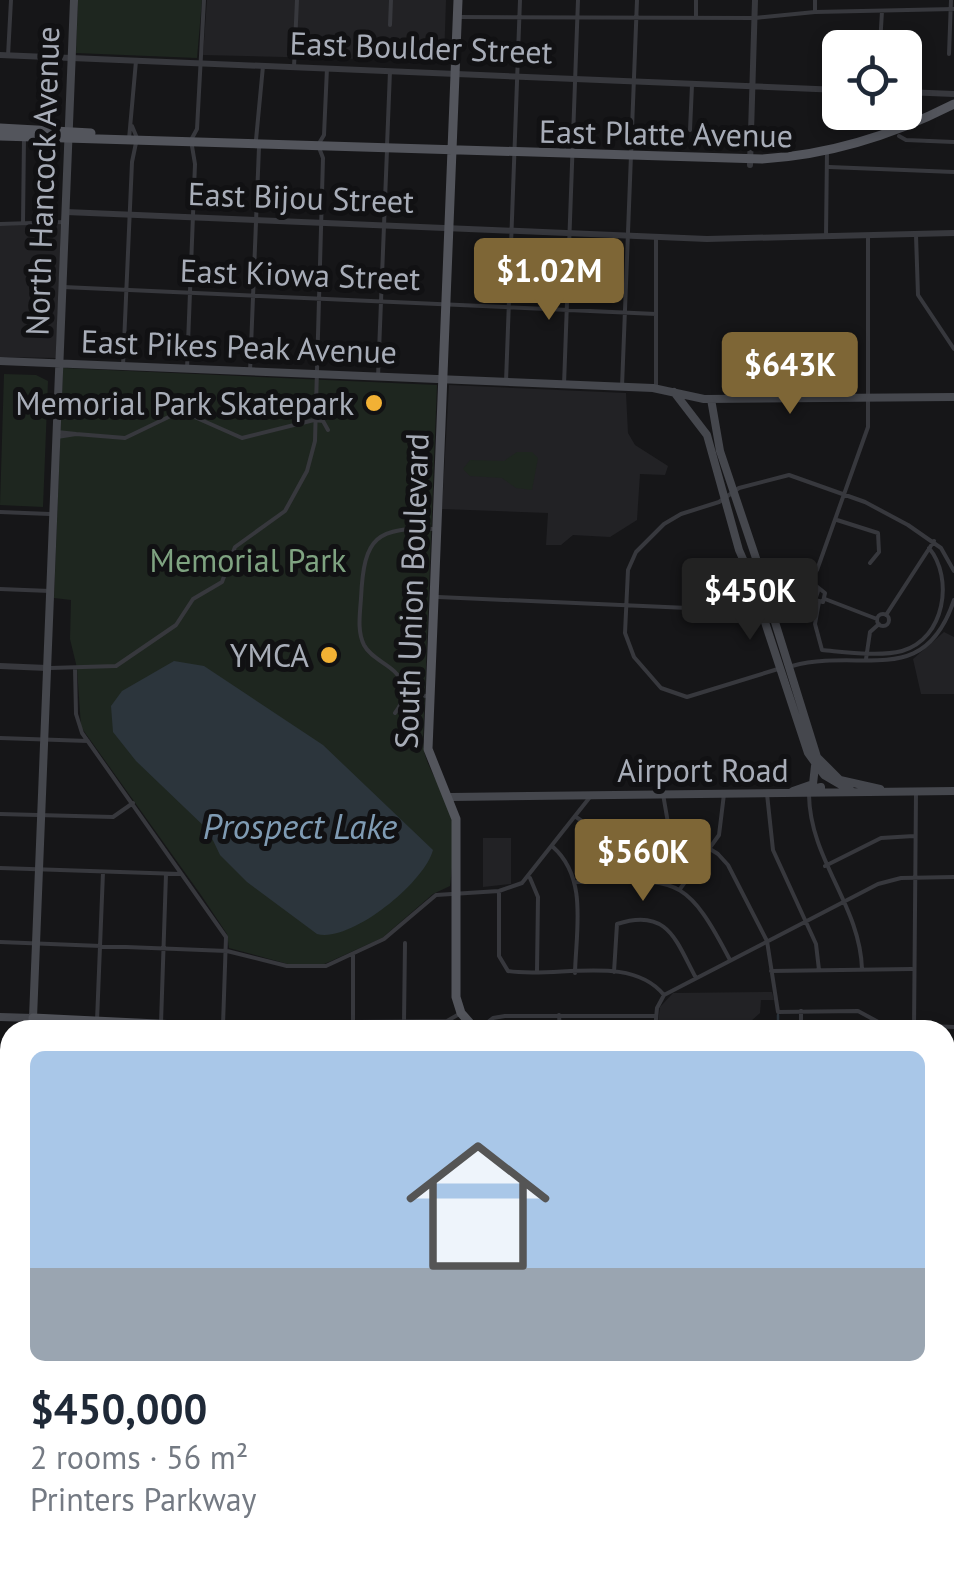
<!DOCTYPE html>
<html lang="en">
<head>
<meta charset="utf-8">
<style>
	:root { --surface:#fff; --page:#f6f6f7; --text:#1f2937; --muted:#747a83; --line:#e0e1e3; --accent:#7e6636 }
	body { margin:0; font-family:"PT Sans",sans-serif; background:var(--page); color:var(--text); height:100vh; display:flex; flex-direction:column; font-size:38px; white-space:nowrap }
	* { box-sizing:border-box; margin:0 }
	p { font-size:32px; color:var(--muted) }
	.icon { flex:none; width:55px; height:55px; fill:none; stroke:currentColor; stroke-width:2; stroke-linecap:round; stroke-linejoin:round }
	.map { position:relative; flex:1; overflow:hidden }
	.side { position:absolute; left:0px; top:1020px; width:955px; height:550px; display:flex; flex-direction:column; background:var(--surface); border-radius:30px 30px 0 0; box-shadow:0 5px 15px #0003 }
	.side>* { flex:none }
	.controls { position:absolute; left:822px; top:30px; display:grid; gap:20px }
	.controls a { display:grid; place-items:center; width:100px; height:100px; border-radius:15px; background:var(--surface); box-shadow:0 5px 15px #0003; font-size:50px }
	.price { position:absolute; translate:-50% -85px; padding:0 22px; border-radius:10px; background:var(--accent); color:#fff; font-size:32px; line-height:65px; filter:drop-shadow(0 2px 5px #0008) }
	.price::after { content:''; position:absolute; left:50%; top:60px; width:30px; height:22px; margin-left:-15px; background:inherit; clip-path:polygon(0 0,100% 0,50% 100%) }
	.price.current { background:#222; color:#fff }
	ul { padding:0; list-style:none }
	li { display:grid; align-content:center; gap:20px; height:530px; padding:0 30px }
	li+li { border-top:2px solid var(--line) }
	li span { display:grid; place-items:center; height:310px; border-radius:15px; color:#555 }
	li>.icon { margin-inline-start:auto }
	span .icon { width:180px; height:180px; fill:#fffc; stroke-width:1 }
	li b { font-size:42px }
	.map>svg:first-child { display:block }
</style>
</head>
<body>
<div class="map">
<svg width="954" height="1570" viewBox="0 0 954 1570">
	<rect width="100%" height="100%" fill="#161618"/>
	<path fill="#222225" d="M207 0H446L444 61 203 55Z
		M61 224 56 358 0 357V226Z
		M449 385 626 393 628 433 635 445 668 466 665 475 640 474 637 520 610 537 573 535 561 545H546L548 513 442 509Z
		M944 632 954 637V694H921L913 659Z
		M483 838H511V884L483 887Z
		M772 992 774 1000H761L760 1013 741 1030H657L660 1007 673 993Z"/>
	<path fill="#1e261f" d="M78 0H202L197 58 76 53Z
		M63 368 437 385 423 743C425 769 443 786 450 811 456 833 453 863 450 886L433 894 382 938 320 966H295L229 948 227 934 201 895 81 727 77 668 70 639 71 600 54 598Z
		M4 374 36 375 48 381 43 507 0 505Z
		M517 452H532L538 458 532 490 516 488 502 478 470 476 463 469 470 460 504 461Z
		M449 1560H694L700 1570H445Z"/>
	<path fill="#2c353c" d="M174 661 204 666 323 745 433 850C425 882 351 943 317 934L247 882 220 855 208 830 136 761 113 732 111 706 122 691Z"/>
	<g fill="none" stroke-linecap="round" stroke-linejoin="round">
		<path stroke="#2c353c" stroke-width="2.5" d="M778 1015V1030
			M473 1570 477 1560"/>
		<path stroke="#2c353c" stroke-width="5" d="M0 1516 10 1549
			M40 1560 68 1570
			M1 1570 9 1549"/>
		<path stroke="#37383d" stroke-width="4" d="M390 25 391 0"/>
		<path stroke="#37383d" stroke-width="4" d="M815 12V0
			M458 17 755 18 815 12 954 9
			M696 18V0
			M880 45 882 11
			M949 54 951 0
			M8 56 11 0
			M294 67 297 0
			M690 130 692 85
			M899 136 906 140 954 142
			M129 139 136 61
			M256 140 263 66
			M387 146 390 71
			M829 167 954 172
			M23 223 24 137
			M0 224 65 222
			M916 235 918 295 954 349
			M826 236 827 151
			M63 287 656 314
			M123 366 132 162 137 138 132 126
			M187 369 195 164 191 140 197 129 204 0
			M250 372 259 147
			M378 377 387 150
			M506 382 520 0
			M564 385 578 0
			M622 387 637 0
			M656 387V237
			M76 434 125 438 181 411 242 438 314 420 323 421 328 430
			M57 437 76 434 57 432
			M0 512 50 514
			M837 520 878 533 879 552 870 563
			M810 581 825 593 823 602 815 600 818 591
			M0 589 50 591
			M771 593 805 582
			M438 597 733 610 757 604
			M825 599 877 619
			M773 602 805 585 817 570 868 427V237
			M819 602 815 624 822 650C845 652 879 657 902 651 945 639 954 578 929 548
			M725 609 755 597
			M877 620a6 6 0 1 1 12 0a6 6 0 1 1-12 0Z
			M886 615 934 541
			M866 659 870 632 879 624
			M792 666C863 647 924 690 954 600
			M50 668 116 666 176 625 193 599 222 582 235 547 285 511 307 471 315 441 323 158 318 145 324 135 327 68
			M75 668 76 714 82 733 226 937 223 1025
			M778 669 687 697 661 688 634 657 625 633 628 570 636 552 664 524 681 514 719 502 739 488 789 475 865 502 908 525 941 548 954 571
			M404 695 429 696
			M395 713C402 704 406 695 402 684 397 665 373 662 364 645 357 631 360 614 361 598 364 536 376 527 437 529
			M0 738 88 741
			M663 794 668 823 718 854 728 865 767 941 778 1012 858 1011 882 1024 954 1027
			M767 794 773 850 816 944 819 970
			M809 795C810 860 860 905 862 969
			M0 814 113 817 133 803
			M576 817 613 842 661 844 676 829
			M553 847C588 878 576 930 575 973
			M825 866 881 838 914 836
			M0 868 180 874
			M530 878 538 897 537 971
			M576 882C674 883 682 867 730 960
			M680 889 719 835 724 794
			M499 891V956L508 971C556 979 630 953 664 995
			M0 942 227 951 287 966H326L384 939 436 895 499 891 522 883 590 797
			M353 955V1030
			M771 971 912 969
			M614 972 617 924C668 907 676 941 696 978
			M801 1011V1030
			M559 1015 560 1030
			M97 1021 103 872
			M353 1022 447 1021 461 1013
			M404 1022 405 943
			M161 1023 166 874
			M479 1029 493 1018 505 1016H655
			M316 1030H338
			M655 1030 657 1008 664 995 878 884 901 878 954 877
			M914 1030 916 792
			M0 1114 10 1115
			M953 1162 954 1048
			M945 1323 954 1322
			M945 1368H954
			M945 1404V1427
			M945 1536 954 1538
			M741 1560 743 1570
			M784 1560V1570
			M827 1561 892 1570
			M825 1570 827 1560
			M884 1570 886 1560
			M924 1570 926 1560"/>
		<path stroke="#37383d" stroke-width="6" d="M0 55 840 90
			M905 92 954 94
			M750 165 755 0
			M66 212 707 239 954 233
			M0 666 47 668
			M0 1431 10 1439
			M143 1560 154 1570"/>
		<path stroke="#45474d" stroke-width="8" d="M0 361 653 388 704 399 954 397
			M674 392 707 435 739 550 758 593
			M711 399 720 451 767 591
			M755 600a9 9 0 1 1 18 0a9 9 0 1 1-18 0Z
			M770 606 817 757 840 780 880 789
			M760 607 808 753 824 775 853 792
			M793 791 813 784 815 766
			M804 791 821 787
			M451 797 954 791
			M0 1017 33 1018 74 0"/>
		<path stroke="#53555c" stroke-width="9" d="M458 0 428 749 456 819V997L461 1013 476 1030
			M0 128 91 133
			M0 136 762 159C831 155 893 135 954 104
			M33 1030V1018L280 1030
			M945 1220H954
			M275 1560 292 1570
			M288 1560 305 1570
			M701 1560 706 1570"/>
		<path stroke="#63666e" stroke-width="11" d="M945 1265 954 1263
			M945 1276 954 1274
			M697 1560V1570
			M712 1560 715 1570
			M565 1570 580 1560
			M589 1570 603 1560
			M621 1570 622 1560"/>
		<path stroke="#4a4c52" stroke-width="2.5" stroke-dasharray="12 10" stroke-linecap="butt" d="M0 1417 10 1425
			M161 1560 172 1570"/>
	</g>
	<g fill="#f2b134" stroke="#111113" stroke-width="4">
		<circle cx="374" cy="403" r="10"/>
		<circle cx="329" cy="655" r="10"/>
	</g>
	<g text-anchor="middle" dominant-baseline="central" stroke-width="10" stroke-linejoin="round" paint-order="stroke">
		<g font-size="32" fill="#a8adb8" stroke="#111113">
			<text transform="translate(421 47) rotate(2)">East Boulder Street</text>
			<text transform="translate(666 133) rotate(1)">East Platte Avenue</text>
			<text transform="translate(42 181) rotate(-88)">North Hancock Avenue</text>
			<text transform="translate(301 197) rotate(2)">East Bijou Street</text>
			<text transform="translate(300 274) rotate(2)">East Kiowa Street</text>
			<text transform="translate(239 346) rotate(2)">East Pikes Peak Avenue</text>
			<text transform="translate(411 591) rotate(-88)">South Union Boulevard</text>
			<text x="703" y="770">Airport Road</text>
		</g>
		<g font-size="32" fill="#a8adb8" stroke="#111113" text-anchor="end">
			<text x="354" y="403">Memorial Park Skatepark</text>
			<text x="309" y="655">YMCA</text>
		</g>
		<g font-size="32" fill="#7fa381" stroke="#111113">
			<text x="248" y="560">Memorial Park</text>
		</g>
		<g font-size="35" font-style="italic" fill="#7f9bb3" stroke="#111113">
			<text x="300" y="826">Prospect Lake</text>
		</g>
	</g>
</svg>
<div class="controls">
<a><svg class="icon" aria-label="locate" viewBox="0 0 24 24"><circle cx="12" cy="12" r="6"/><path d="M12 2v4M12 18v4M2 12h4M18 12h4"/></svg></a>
</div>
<b class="price" style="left:549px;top:323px">$1.02M</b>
<b class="price" style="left:790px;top:417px">$643K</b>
<b class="price current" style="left:750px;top:643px">$450K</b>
<b class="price" style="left:643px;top:904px">$560K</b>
<section class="side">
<ul>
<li><span style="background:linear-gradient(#a9c7e8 70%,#9aa5b1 0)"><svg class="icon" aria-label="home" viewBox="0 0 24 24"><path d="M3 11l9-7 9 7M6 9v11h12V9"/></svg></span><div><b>$450,000</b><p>2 rooms · 56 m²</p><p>Printers Parkway</p></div></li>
</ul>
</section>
</div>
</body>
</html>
